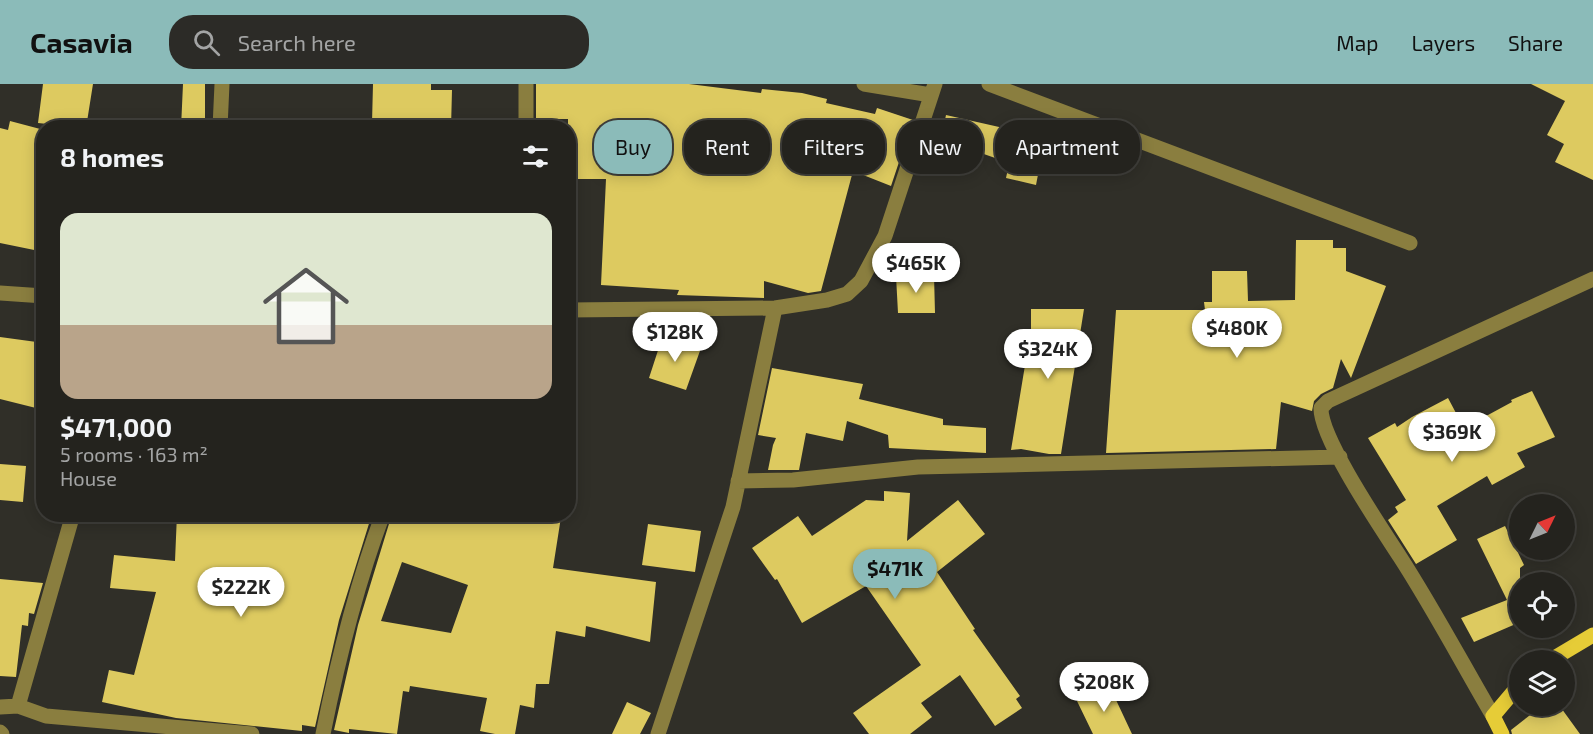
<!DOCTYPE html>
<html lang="en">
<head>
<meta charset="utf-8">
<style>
	:root { --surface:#24231e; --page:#2c2b27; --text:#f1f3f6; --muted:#a3a4a4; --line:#41403c; --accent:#8bbbb9 }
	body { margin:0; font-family:"Exo 2",sans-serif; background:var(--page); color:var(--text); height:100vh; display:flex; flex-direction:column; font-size:22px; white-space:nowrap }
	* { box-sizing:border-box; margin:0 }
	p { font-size:20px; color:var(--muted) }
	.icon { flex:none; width:33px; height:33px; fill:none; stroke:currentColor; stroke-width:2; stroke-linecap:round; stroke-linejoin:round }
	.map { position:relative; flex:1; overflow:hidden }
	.drawer { position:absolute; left:36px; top:36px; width:540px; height:402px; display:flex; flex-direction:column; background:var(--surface); border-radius:24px; box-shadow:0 3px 15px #0003,0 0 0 2px var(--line) }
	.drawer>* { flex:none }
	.guide { position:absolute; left:594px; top:36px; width:570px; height:54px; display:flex; gap:12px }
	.needle { width:39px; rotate:47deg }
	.fabs { position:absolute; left:1509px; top:410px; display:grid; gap:12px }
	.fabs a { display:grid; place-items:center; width:66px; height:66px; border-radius:50%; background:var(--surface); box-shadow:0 3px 15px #0003,0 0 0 2px var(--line); font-size:30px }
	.price { position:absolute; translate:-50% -51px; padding:0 14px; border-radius:21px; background:#fff; color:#222; font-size:20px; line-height:39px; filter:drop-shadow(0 2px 3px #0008) }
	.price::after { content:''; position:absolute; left:50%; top:36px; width:18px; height:14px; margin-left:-9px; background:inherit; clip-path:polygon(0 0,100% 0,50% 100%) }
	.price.on { background:var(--accent); color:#111 }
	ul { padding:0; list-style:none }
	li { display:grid; align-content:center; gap:12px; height:318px; padding:0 24px }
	li span { display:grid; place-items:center; height:186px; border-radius:18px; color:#555 }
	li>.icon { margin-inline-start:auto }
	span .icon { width:108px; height:108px; fill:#fffc; stroke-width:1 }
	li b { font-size:26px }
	h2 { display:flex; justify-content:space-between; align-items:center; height:72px; padding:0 24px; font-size:26px }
	.chip { padding:0 21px; border-radius:24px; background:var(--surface); box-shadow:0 3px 15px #0003,0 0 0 2px var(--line); font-size:21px; line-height:54px }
	.chip.on { background:var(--accent); color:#111 }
	header { display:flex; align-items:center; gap:36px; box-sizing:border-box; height:84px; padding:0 30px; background:var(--accent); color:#111 }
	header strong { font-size:28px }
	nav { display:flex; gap:33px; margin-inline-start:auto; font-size:21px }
	.search { width:420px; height:54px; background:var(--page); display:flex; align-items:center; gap:15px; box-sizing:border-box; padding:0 21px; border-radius:24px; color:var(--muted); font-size:22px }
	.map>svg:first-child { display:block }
</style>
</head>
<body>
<header>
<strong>Casavia</strong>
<div class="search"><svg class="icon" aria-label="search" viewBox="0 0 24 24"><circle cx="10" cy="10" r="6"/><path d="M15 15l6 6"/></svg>Search here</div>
<nav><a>Map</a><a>Layers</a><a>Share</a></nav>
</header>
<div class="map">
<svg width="1593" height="650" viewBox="0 0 1593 650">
	<rect width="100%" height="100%" fill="#302f28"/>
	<path fill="#ddca60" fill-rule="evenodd" d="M43 0H93L86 44 38 39Z
		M183 0H205V44H181Z
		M373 0H431V6H452L451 44H376L377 39H372Z
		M536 0H689L761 9 762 5 802 9 827 15 826 19 875 30 877 24 913 36 891 102 853 87 821 207 808 209 764 197V214L677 211 679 206 601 201 606 95H573V77H568V35H536Z
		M1531 0H1593V96L1555 78 1564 60 1547 51 1565 17Z
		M946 31 1008 45 998 75 941 55Z
		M10 37 44 46V72L40 109 44 110V168L0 159V44L8 46Z
		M1013 61 1042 70 1036 101 1006 94Z
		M1296 156H1333V164H1346V187L1386 202 1351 294 1341 275 1333 304 1321 310 1314 317 1312 327 1281 318 1276 365 1106 369 1116 226H1205L1204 218H1212V187H1247L1248 217 1295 216Z
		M934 191 935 229H898L896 192Z
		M1031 225H1084L1061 370H1049L1021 365 1011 366 1031 245Z
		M663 251 701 264 686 306 649 294Z
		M0 253 44 259V326L0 315Z
		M772 284 863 300 859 315 943 335V341L986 344V369L889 364 888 351 847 337 843 357 806 349 799 386H768L773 361 776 354 758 351Z
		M1532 307 1555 353 1517 369 1525 383 1492 401 1487 392 1437 422 1457 456 1416 480 1388 436 1398 428 1395 423 1406 416 1368 354 1395 339 1397 343 1412 333 1448 314 1464 344 1512 318 1511 316Z
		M0 380 26 382 23 418 0 416Z
		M884 407 910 409 907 457 958 416 985 450 937 488 975 545 973 546 1020 612 1016 615 1022 624 995 642 960 591 921 619 932 633 910 650H869L853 629 921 581 866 502 802 539 777 495 775 496 752 464 798 432 812 452 866 416 884 417Z
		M177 430H372L339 536 315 643 302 641V647L176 634 102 618 109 586 134 591 156 508 110 504 114 471 175 477Z
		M392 430H543L561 433 553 484 656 498 650 558 586 542 585 553 556 547 549 600H536L534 624 520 621 515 650H495L480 647 487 614 410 602 409 608 403 607 397 650 349 645V649L334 646 358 541ZM402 478 468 501 451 549 381 537Z
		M648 440 701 447 695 488 642 481Z
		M1505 442 1524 481 1520 484V541L1518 539 1474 558 1461 534 1507 516 1477 455Z
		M0 495 43 499 34 530 29 529 28 542 22 541 16 593 0 592Z
		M1109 601 1132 650H1093L1077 617Z
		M627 618 651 629 640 650H612Z
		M1543 621H1559L1580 650H1512L1511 646Z"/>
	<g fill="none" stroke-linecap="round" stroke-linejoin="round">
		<path stroke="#8a7e3f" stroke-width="15" d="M526 0V44
			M864 0 931 11
			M989 0 1410 159
			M220 44 222 0
			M0 209 44 212
			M568 226 775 224 827 216 847 210 861 197 885 152 935 0
			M738 397 793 396 918 383 1340 373
			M18 622 73 430
			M0 623 18 622 46 632 252 650
			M1493 632C1462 579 1433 524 1400 473 1382 445 1320 354 1321 324L1328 317 1593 195
			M0 648 2 650
			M323 650C338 575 356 502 383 430
			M658 650 733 423 775 224"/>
		<path stroke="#e6cc37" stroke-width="15" d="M1551 576 1593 551
			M1502 650 1493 632 1520 600"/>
	</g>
</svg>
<div class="fabs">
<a><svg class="needle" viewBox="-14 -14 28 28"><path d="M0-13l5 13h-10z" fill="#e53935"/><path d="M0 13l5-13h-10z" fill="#a3a4a4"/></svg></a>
<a><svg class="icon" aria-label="locate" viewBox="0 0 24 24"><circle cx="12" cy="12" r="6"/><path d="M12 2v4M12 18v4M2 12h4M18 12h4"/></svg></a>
<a><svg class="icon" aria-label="layers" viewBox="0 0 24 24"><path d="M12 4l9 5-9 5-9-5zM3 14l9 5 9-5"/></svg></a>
</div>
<b class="price" style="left:916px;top:210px">$465K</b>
<b class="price" style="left:1237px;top:275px">$480K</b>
<b class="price" style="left:675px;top:279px">$128K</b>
<b class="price" style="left:1048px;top:296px">$324K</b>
<b class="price" style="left:1452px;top:379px">$369K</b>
<b class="price on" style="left:895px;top:516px">$471K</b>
<b class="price" style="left:241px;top:534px">$222K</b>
<b class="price" style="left:1104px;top:629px">$208K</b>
<div class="guide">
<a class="chip on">Buy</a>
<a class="chip">Rent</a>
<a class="chip">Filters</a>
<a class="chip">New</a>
<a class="chip">Apartment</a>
</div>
<section class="drawer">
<h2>8 homes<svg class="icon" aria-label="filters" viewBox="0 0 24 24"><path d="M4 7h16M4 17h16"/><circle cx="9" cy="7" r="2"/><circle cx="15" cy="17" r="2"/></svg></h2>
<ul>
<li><span style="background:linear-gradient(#dfe7d0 60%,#b9a48a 0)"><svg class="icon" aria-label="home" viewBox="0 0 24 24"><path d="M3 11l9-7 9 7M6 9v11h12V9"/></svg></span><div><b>$471,000</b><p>5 rooms · 163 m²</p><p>House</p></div></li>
</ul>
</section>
</div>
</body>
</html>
